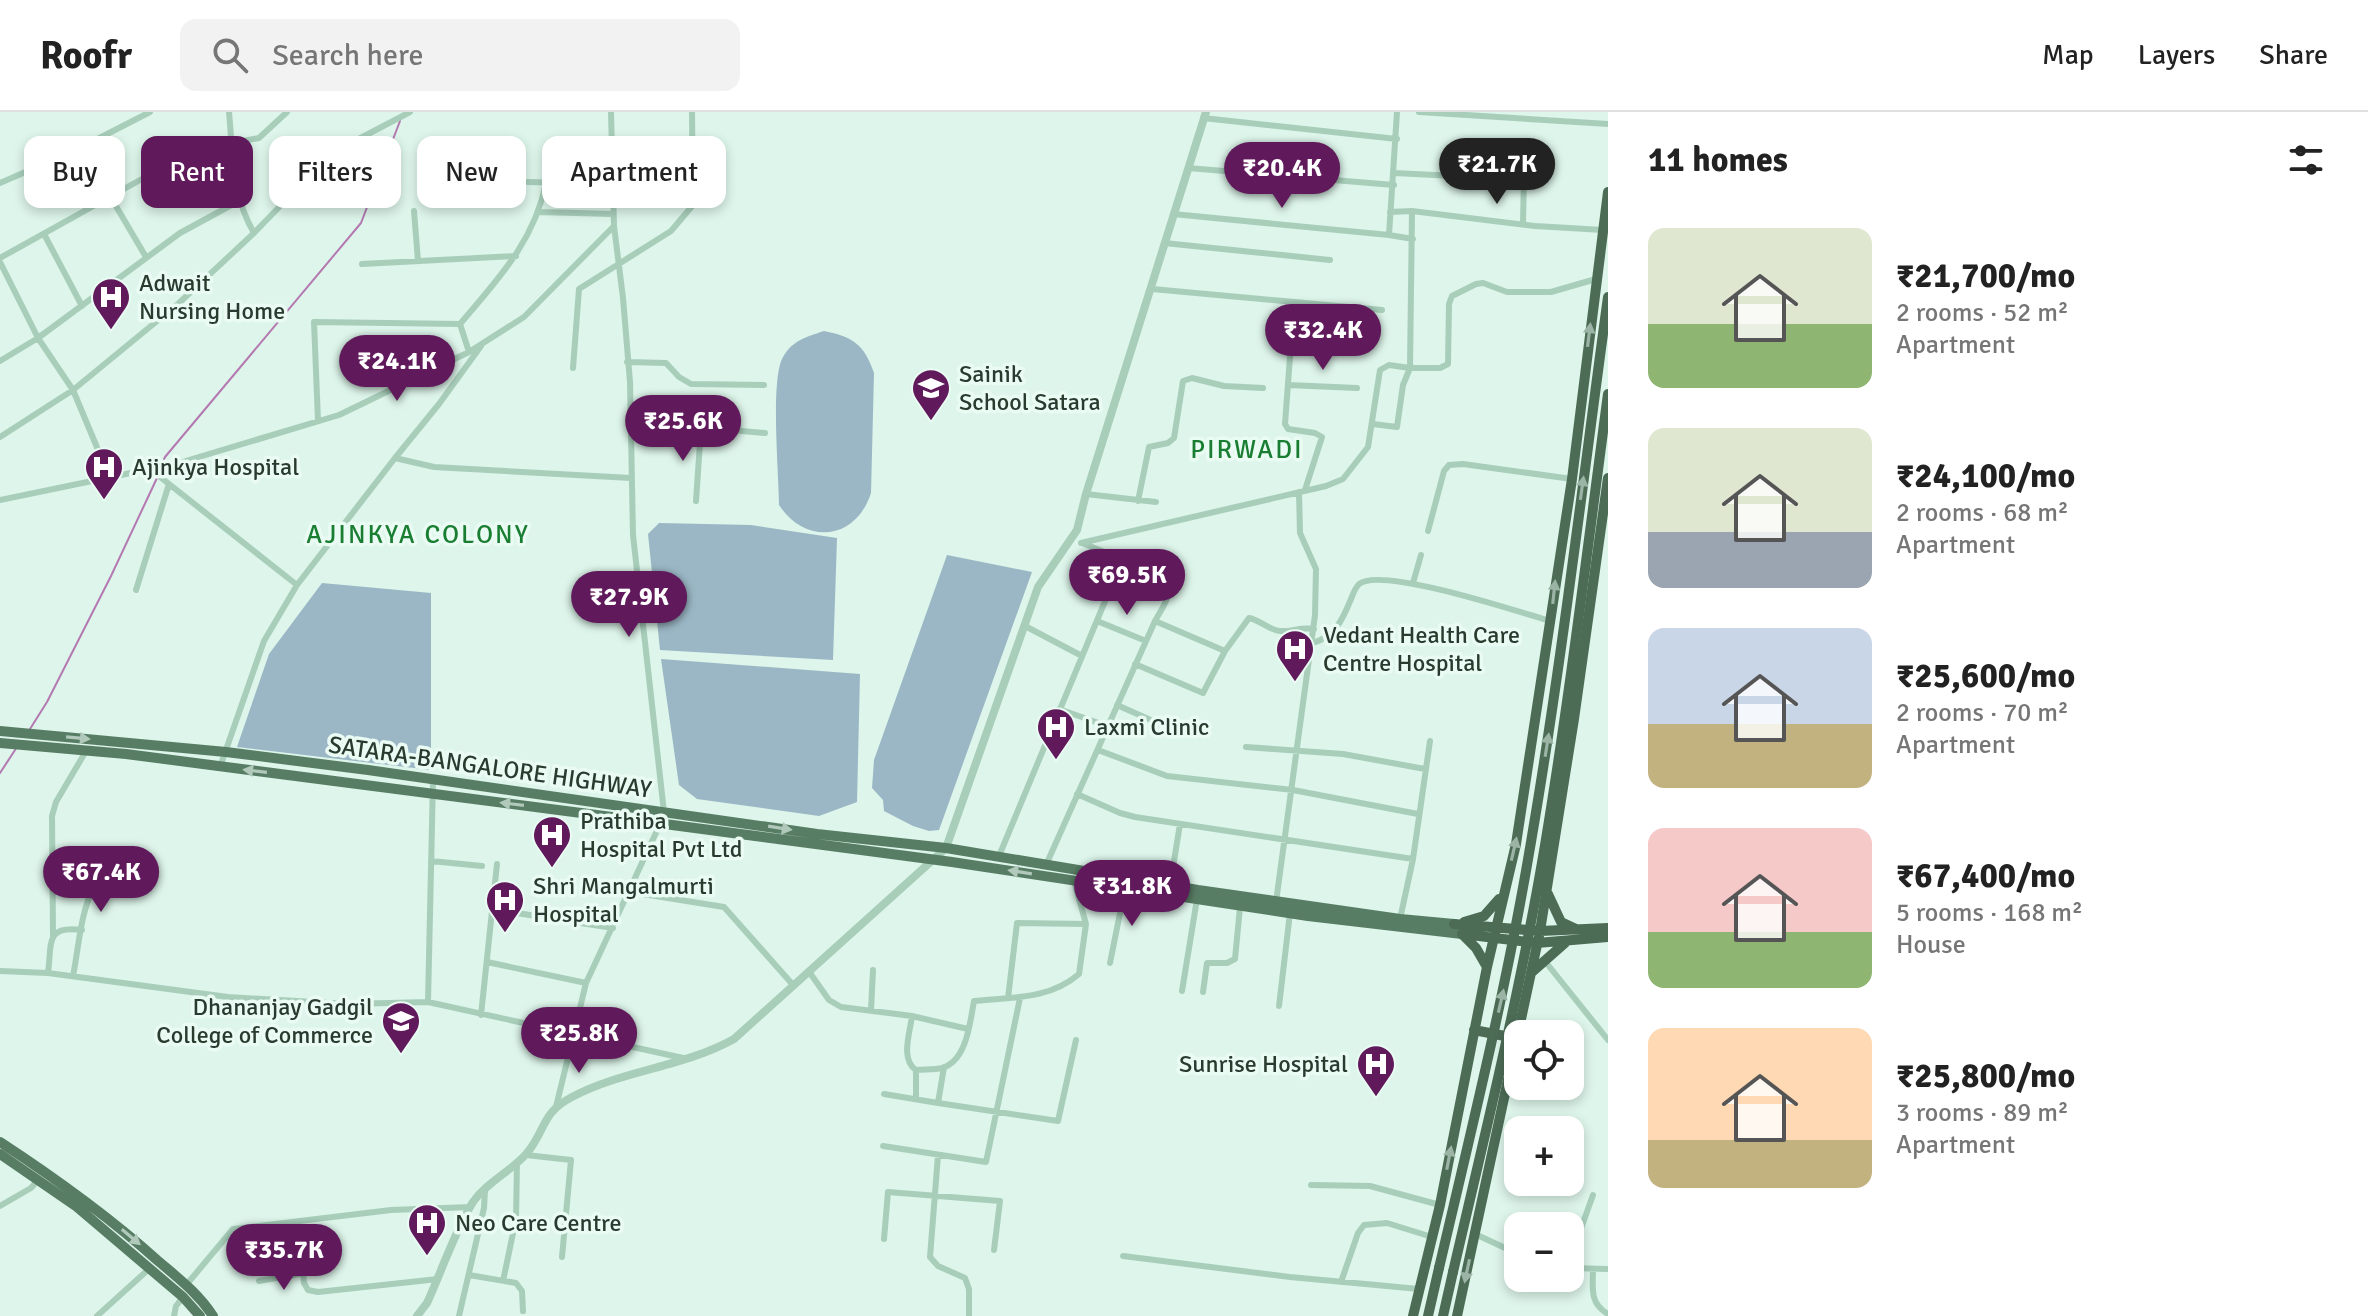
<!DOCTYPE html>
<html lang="en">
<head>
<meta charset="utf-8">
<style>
	:root { --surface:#fff; --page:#f2f2f2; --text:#222; --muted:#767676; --line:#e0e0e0; --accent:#601a5b }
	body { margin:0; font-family:Signika,sans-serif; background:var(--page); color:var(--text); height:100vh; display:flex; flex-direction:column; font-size:30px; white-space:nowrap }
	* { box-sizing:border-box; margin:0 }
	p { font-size:26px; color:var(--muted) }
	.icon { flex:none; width:44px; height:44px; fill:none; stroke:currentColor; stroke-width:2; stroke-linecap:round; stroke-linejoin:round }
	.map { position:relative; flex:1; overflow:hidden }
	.sheet { display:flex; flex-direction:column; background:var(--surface); width:760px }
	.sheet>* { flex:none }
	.banner { position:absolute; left:24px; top:24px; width:760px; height:72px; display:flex; gap:16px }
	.buttons { position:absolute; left:1504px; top:908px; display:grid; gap:16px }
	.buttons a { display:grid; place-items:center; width:80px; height:80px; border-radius:16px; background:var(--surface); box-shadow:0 4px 12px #0003; font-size:40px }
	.price { position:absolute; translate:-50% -68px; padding:0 18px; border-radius:28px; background:var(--accent); color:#fff; font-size:26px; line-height:52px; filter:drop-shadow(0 2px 4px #0008) }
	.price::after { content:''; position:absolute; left:50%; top:48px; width:24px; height:18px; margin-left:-12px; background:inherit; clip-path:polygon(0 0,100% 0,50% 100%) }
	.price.active { background:#222; color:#fff }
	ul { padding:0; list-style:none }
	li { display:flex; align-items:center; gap:24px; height:200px; padding:0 40px }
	li span { display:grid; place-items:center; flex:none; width:224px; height:160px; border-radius:16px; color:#555 }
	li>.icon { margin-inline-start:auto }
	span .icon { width:96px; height:96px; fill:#fffc; stroke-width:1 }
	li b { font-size:34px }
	h2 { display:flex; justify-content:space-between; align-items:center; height:96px; padding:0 40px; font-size:34px }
	.chip { padding:0 28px; border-radius:16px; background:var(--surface); box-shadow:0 4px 12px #0003; font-size:28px; line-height:72px }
	.chip.active { background:var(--accent); color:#fff }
	header { display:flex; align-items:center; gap:48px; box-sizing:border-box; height:112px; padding:0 40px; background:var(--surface); border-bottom:2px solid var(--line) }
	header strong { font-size:38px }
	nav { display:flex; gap:44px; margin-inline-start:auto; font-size:28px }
	.search { width:560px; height:72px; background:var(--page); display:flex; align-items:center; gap:20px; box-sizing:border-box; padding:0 28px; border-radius:16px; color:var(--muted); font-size:30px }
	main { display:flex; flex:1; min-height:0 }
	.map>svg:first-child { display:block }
</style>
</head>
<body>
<header>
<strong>Roofr</strong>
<div class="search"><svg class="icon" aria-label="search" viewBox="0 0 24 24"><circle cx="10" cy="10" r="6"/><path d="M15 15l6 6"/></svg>Search here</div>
<nav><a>Map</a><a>Layers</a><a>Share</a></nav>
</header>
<main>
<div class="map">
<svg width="1608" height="1204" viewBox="0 0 1608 1204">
	<rect width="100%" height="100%" fill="#ddf5ea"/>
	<path fill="#9bb7c5" d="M824 219C853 225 864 232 874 261L871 381C856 428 806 434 779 393 779 363 770 267 783 245 793 228 806 225 824 219Z
		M659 411 751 413 837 426 833 548 660 538 648 422Z
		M947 443 1032 460 939 718 929 719 913 714 884 699 883 688 872 676 874 648Z
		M322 471 431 481V658L237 635 269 542Z
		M661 547 860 562 857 690 819 704 697 687 679 673Z"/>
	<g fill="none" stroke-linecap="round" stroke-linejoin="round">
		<path stroke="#b479b1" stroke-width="2" d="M162 352 165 345 361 111 400 9
			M30 617 47 590 111 464 157 366
			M0 661 17 635"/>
		<path stroke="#a8ceba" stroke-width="6" d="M229 0C233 43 232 84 254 121
			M1397 0 1389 123 1413 127
			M1419 0 1608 12
			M1203 6 1397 27
			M232 31 259 26 287 0
			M1188 56 1394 73
			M1394 61 1475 65
			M528 70 611 72
			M0 71 76 38 150 0
			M110 84 146 145
			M414 99 418 149
			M538 100 613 102
			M1390 100 1412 99 1535 114 1603 118
			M1173 102 1389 123
			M1523 112 1524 63
			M614 114 623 186 630 270 633 423 664 700
			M44 122 82 194
			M1164 131 1330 148
			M0 146 203 33
			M0 150 38 226 73 278 179 191 254 121 319 54 351 31 410 0
			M362 152 516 144
			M1152 177 1382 198
			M1292 218 1285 312 1288 317 1315 321 1322 325 1305 378
			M469 240 460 212C498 167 534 130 546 71
			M0 249 38 226 180 121 239 89
			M627 250 666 251 679 265 691 272 764 273
			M573 256 579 177 671 119 693 93 692 0
			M1288 273 1357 276
			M318 309 314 210 460 212
			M630 309 765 321
			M1373 312 1397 315 1403 273 1410 256H1440L1448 252 1449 192 1452 184 1476 172 1483 171 1507 180H1551L1596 167
			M0 325 73 278 109 364
			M395 346 434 355 631 366
			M150 357 297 473
			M1086 382 1156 390
			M0 388 179 351 339 303 469 240 524 205 614 114 611 0
			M696 389 701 316
			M1138 389 1149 335 1168 331 1174 326 1183 269 1192 266 1224 274 1263 276
			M1428 419 1444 359 1449 353 1463 352 1572 367
			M1081 431 1326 374 1343 367 1368 335 1380 258 1389 253 1410 256 1412 99
			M1413 471 1421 443
			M136 478 169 372
			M1097 509 1146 529
			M1155 509 1225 539
			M1025 514 1082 544
			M1313 531C1335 524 1342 509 1351 487 1353 482 1355 476 1359 472 1381 454 1519 500 1550 509
			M1135 552 1203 581 1225 539 1249 506C1260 508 1269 518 1280 519 1292 520 1299 515 1314 517
			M1117 593 1171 617
			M1059 597 1107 614
			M1246 635 1343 642 1425 657
			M1098 638 1167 664 1293 678 1418 702
			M220 655 264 529 297 473 395 346 439 292 481 234
			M1077 682 1120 701 1135 705 1413 747
			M999 744 1123 446
			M431 749 482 754
			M1046 753 1155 509C1163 494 1175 481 1165 464L1082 431
			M1170 774 1180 712
			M630 780 724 795 794 874
			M1276 790 1315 503 1316 457 1300 421 1299 380
			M491 797 613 816
			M1400 807 1413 747 1430 629
			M53 823 52 704 56 690 86 639
			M1544 848 1608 928
			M487 850 586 871
			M1110 851 1125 776
			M0 859 48 861 228 885 348 892 428 890 683 946
			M48 861C52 831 45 813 82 818
			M810 861 829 888 841 895 912 904 968 917
			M73 864C78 840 81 796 94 776 105 761 128 756 145 750
			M1182 879 1197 787
			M1203 880 1207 851H1227L1235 847 1240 795
			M1008 886 1017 811 1086 812
			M428 890 433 668
			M1279 894 1290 801
			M871 898 873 858
			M481 903 497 752
			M912 904C910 921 900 947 916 958V987
			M944 955 938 991 1058 1009 1076 928
			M916 958C924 957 934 958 942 956 967 949 970 910 974 889 1011 885 1049 888 1079 862L1086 812 1074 769
			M884 982 938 991
			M556 995 586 871 661 710
			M883 1034 986 1050 1020 886
			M526 1043 571 1048 562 1145
			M938 1043 930 1145 938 1154 965 1166 969 1177V1204
			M1311 1073 1370 1074 1440 1093
			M0 1094 31 1076 38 1068
			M299 1109 304 1171 308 1178 318 1180 438 1167
			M1475 1122 1518 1142
			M884 1127 888 1080 1000 1089 994 1138
			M1123 1144 1290 1165 1419 1177
			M1570 1147 1593 1083
			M1570 1156 1608 1157
			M1593 1157C1593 1176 1589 1191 1608 1202
			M469 1163 516 1171 522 1179 523 1199
			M259 1169 304 1161
			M503 1169 516 1107 517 1050
			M1341 1170 1358 1121 1364 1113 1387 1111 1432 1125
			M187 1172 233 1117 391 1098 471 1095
			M97 1204 150 1156
			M174 1204 176 1194 183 1185
			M459 1204 484 1096 485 1079"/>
		<path stroke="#a8ceba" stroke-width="8" d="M417 1204 427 1191C441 1161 456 1116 473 1090 487 1070 513 1058 527 1041 546 1018 541 1001 572 985 623 958 684 955 734 927L946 736 1038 475 1077 418 1086 382 1206 0"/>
		<path stroke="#587d65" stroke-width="10" d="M0 619 226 640 368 658 817 722 946 736 1198 778 1400 807 1454 812
			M0 631 126 642 589 702 952 750 1308 804 1462 822
			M0 1030C55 1066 108 1104 157 1148 178 1166 198 1181 213 1204
			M0 1042 77 1095 183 1185 200 1204"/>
		<path stroke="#4c6c56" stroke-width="10" d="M1548 782 1561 810 1576 817
			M1464 810 1484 804 1499 787
			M1454 812 1540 819 1608 816
			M1462 822 1537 831 1608 825
			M1462 822 1476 836 1487 855
			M1532 860 1566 830
			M1474 918 1515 926
			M1413 1204 1440 1093 1487 855 1516 732 1572 367 1608 80
			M1428 1204 1439 1156
			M1443 1204 1453 1160
			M1457 1204 1540 819 1574 607 1608 366"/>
		<path stroke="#4c6c56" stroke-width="10" d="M1439 1156C1472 1015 1507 874 1531 730 1562 549 1583 367 1608 185
			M1453 1160C1486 1018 1521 876 1545 733 1570 583 1588 432 1608 282"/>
	</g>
	<defs><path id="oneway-solid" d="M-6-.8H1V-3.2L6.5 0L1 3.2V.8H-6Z" transform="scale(2)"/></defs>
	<g fill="#9bb4a5">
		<use href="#oneway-solid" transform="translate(1589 223) rotate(-83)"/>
		<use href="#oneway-solid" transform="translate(1582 376) rotate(-82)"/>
		<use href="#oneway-solid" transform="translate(1554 480) rotate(-84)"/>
		<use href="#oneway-solid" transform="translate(1547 633) rotate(-81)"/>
		<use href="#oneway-solid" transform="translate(1514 737) rotate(-77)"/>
		<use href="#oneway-solid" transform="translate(1501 889) rotate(-77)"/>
		<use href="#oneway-solid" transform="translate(1449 1046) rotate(-79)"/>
		<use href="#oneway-solid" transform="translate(1467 1159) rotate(102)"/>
	</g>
	<g fill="#b0c9bb">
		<use href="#oneway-solid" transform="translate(78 626) rotate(5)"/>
		<use href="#oneway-solid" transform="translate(255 659) rotate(-173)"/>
		<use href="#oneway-solid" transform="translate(512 692) rotate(-173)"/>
		<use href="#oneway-solid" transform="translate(780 716) rotate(9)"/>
		<use href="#oneway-solid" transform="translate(1020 760) rotate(-171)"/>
		<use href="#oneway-solid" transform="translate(131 1125) rotate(40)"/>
	</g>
	<defs>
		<symbol id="hospital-pin" viewBox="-11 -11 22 30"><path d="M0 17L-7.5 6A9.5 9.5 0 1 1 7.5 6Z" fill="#601a5b" stroke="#eafbf4"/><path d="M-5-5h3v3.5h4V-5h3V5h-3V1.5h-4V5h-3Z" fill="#fff"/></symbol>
		<symbol id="school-pin" viewBox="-11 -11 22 30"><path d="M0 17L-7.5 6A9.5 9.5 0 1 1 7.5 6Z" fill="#601a5b" stroke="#eafbf4"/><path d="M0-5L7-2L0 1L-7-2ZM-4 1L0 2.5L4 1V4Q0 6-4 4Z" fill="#fff"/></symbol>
		<symbol id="university-pin" viewBox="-11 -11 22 30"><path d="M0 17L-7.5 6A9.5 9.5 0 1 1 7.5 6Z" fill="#601a5b" stroke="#eafbf4"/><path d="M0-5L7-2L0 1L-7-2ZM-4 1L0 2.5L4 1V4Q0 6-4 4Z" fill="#fff"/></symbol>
	</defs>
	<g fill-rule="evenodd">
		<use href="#hospital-pin" x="89" y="163" width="44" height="60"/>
		<use href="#school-pin" x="909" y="254" width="44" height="60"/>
		<use href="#hospital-pin" x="82" y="333" width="44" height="60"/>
		<use href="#hospital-pin" x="1273" y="515" width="44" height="60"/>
		<use href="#hospital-pin" x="1034" y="593" width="44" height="60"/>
		<use href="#hospital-pin" x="530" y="701" width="44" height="60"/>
		<use href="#hospital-pin" x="483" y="766" width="44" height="60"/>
		<use href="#university-pin" x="379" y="887" width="44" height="60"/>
		<use href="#hospital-pin" x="1354" y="930" width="44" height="60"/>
		<use href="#hospital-pin" x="405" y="1089" width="44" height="60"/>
	</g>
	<g text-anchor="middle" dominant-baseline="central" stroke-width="7" stroke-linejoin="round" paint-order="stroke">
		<g font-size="24" fill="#293a2e" stroke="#eafbf4" text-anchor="start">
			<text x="139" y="171">Adwait<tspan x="139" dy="28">Nursing Home</tspan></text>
			<text x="959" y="262">Sainik<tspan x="959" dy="28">School Satara</tspan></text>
			<text x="132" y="355">Ajinkya Hospital</text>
			<text x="1323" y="523">Vedant Health Care<tspan x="1323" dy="28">Centre Hospital</tspan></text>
			<text x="1084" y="615">Laxmi Clinic</text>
			<text x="580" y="709">Prathiba<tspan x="580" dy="28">Hospital Pvt Ltd</tspan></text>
			<text x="533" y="774">Shri Mangalmurti<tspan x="533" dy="28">Hospital</tspan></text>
			<text x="373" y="895" text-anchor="end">Dhananjay Gadgil<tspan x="373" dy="28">College of Commerce</tspan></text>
			<text x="1348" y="952" text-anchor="end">Sunrise Hospital</text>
			<text x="455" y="1111">Neo Care Centre</text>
		</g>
		<g font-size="24" fill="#293a2e" stroke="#eafbf4">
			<text transform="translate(490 655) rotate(8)">SATARA-BANGALORE HIGHWAY</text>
		</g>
		<g font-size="26" letter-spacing="2" fill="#197e31" stroke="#eafbf4">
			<text x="1247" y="338">PIRWADI</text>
			<text x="418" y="423">AJINKYA COLONY</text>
		</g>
	</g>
</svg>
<div class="buttons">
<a><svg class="icon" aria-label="locate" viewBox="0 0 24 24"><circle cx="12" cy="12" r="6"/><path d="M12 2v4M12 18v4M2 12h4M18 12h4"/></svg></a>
<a>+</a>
<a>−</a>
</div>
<b class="price active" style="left:1497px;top:94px">₹21.7K</b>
<b class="price" style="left:1282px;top:98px">₹20.4K</b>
<b class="price" style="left:1323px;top:260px">₹32.4K</b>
<b class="price" style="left:397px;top:291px">₹24.1K</b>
<b class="price" style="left:683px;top:351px">₹25.6K</b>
<b class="price" style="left:1127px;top:505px">₹69.5K</b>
<b class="price" style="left:629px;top:527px">₹27.9K</b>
<b class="price" style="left:101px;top:802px">₹67.4K</b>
<b class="price" style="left:1132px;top:816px">₹31.8K</b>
<b class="price" style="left:579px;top:963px">₹25.8K</b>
<b class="price" style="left:284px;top:1180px">₹35.7K</b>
<div class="banner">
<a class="chip">Buy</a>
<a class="chip active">Rent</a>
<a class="chip">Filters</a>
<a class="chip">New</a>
<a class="chip">Apartment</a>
</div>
</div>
<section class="sheet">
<h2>11 homes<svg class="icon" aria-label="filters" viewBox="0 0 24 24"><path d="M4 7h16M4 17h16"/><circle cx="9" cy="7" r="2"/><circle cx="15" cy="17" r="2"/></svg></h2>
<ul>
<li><span style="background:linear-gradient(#dfe7d0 60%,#8fb573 0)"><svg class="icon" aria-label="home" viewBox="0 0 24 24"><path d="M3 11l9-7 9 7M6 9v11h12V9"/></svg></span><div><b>₹21,700/mo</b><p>2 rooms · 52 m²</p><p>Apartment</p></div></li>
<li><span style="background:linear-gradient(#dfe7d0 65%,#9aa5b1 0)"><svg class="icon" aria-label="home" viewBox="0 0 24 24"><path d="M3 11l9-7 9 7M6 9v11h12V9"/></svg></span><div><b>₹24,100/mo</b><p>2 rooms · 68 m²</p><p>Apartment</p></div></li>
<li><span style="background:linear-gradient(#c9d6e8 60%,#c2b280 0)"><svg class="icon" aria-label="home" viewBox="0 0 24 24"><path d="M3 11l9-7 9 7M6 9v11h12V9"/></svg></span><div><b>₹25,600/mo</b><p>2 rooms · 70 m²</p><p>Apartment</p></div></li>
<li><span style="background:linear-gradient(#f6c9c9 65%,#8fb573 0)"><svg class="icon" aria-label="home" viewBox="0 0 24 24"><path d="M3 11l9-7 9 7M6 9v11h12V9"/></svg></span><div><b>₹67,400/mo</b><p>5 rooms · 168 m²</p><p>House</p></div></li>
<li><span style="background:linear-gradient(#ffd9b3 70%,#c2b280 0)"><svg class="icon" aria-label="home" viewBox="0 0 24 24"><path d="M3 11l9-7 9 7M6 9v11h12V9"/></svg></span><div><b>₹25,800/mo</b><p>3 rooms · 89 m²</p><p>Apartment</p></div></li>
</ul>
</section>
</main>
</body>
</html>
